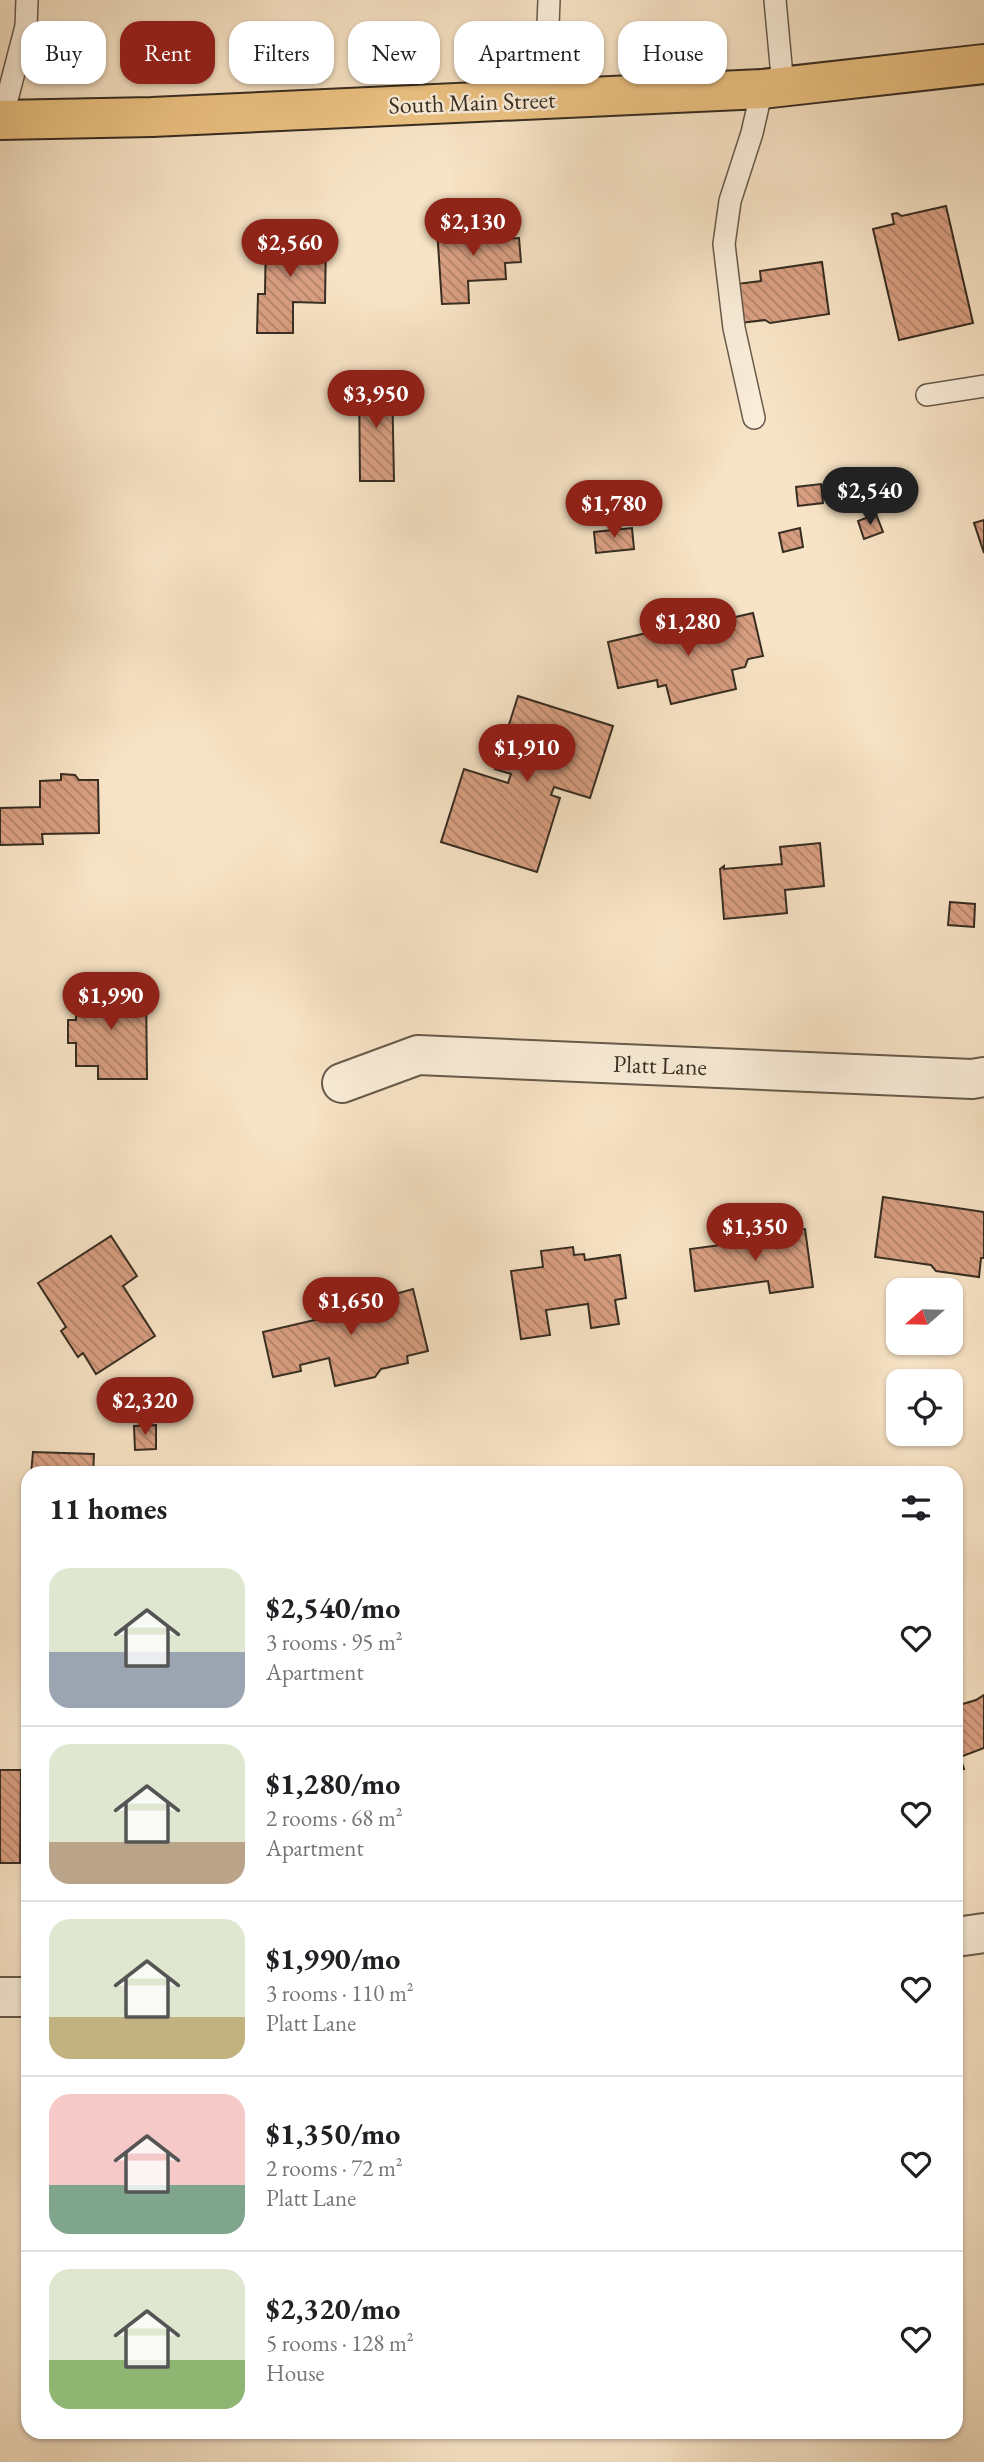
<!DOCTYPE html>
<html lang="en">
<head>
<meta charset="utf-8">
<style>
	:root { --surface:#fff; --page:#f2f2f2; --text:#202124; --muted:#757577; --line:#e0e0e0; --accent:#8f2418 }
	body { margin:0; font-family:"EB Garamond",serif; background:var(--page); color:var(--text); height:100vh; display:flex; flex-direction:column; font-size:26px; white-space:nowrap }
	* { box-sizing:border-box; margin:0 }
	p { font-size:23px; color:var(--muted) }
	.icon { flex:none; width:38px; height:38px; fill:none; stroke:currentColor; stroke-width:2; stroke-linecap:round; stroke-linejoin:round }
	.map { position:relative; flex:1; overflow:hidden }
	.side { position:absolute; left:21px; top:1466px; width:942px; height:973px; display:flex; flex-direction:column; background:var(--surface); border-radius:21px; box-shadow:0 2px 5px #0004 }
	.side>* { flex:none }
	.top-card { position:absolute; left:21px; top:21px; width:943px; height:63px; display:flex; gap:14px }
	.needle { width:46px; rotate:250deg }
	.fabs { position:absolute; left:886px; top:1278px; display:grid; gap:14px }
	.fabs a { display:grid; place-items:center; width:77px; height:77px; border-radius:14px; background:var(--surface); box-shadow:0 2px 5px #0004; font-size:35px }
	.price { position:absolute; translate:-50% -60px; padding:0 16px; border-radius:24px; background:var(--accent); color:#fff; font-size:23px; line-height:46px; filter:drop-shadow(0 2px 4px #0008) }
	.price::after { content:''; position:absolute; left:50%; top:42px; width:21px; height:16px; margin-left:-10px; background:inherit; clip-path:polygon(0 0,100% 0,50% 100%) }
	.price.active { background:#222; color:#fff }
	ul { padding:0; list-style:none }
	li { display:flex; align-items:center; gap:21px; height:175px; padding:0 28px }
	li+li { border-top:2px solid var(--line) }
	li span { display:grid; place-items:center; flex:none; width:196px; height:140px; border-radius:21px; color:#555 }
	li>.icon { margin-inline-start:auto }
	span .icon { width:84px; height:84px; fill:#fffc; stroke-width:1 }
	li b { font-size:30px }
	h2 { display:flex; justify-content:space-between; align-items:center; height:84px; padding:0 28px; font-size:30px }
	.chip { padding:0 24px; border-radius:21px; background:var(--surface); box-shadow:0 2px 5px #0004; font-size:24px; line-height:63px }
	.chip.active { background:var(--accent); color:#fff }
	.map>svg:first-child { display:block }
</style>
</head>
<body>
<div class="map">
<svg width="984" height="2462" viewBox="0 0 984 2462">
	<defs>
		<pattern id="building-back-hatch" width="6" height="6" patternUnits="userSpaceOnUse" patternTransform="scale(1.75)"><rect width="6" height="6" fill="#d99f82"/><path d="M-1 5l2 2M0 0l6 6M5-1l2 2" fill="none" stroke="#b1826a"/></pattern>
	</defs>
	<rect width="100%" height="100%" fill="#f7e3c5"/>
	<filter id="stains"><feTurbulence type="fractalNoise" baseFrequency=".00286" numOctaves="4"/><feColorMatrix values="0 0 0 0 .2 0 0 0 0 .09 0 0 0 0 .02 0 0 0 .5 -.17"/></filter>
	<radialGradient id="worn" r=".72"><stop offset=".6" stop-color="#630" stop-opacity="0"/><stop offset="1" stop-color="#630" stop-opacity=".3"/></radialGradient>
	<path fill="url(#building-back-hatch)" stroke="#372d21" stroke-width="2" d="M946 206 973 323 899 340 873 229 894 224 892 214 897 213 902 216Z
		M474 222 478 226 502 224 503 239 519 238 521 262 505 263 506 279 468 281 469 303 442 304 437 229 464 227V223Z
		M266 228H290V238H326L325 303 293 302V333H257L258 294H265Z
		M822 262 829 314 770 323 765 320 741 323 736 284 761 281 760 271Z
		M392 379 394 481H360L359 380Z
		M821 484 823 503 798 506 796 487Z
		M876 514 883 532 864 539 858 521Z
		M984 520V553L974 523Z
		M632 528 634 549 596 553 594 532Z
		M800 528 803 547 783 552 779 533Z
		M753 613 763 656 748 659 745 667 732 670 736 689 671 704 666 685 658 687 657 680 618 688 608 642 651 632 652 636Z
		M518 696 613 726 590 798 554 787 551 795 560 798 537 872 441 842 464 769 508 783 511 774 495 769Z
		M61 774 75 775 79 780H98L99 833 42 834 43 844 0 845V808L40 807V781L61 780Z
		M820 843 824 886 785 890 787 913 724 919 720 869 724 866V869L782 864 780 847Z
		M950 902 975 904 974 927 948 925Z
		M76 989H146L147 1079H98V1066H76V1043H68V1020H76Z
		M883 1197 984 1212V1258H981L979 1277 936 1271 931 1265 875 1257Z
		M805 1229 813 1287 770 1293 768 1281 695 1291 690 1249 774 1238 773 1233Z
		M111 1236 137 1276 123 1286 155 1336 96 1374 83 1353 78 1357 61 1331 66 1327 38 1283Z
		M573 1247 574 1255 584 1254 585 1260 620 1255 626 1298 615 1300 619 1324 591 1328 588 1304 546 1310 550 1335 521 1339 511 1271 543 1267 541 1251Z
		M413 1289 428 1351 407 1356 408 1363 381 1369 375 1377 335 1386 329 1358 300 1365 301 1371 273 1377 263 1332 319 1319 315 1303 350 1295 351 1299 382 1292 392 1295Z
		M156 1425V1449L135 1450 134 1426Z
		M33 1452 94 1454 93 1474H31Z
		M984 1695V1748L960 1757 964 1769 956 1771V1706L976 1700Z
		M0 1770H21L20 1863H0Z"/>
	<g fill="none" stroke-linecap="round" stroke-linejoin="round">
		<defs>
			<path id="service" d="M775 0 783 87
				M545 100 549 0
				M2 119 26 26 27 0
				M927 395 984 386
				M754 418 734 328 724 244 730 201 752 133 762 89"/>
			<path id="minor" d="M342 1083 418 1055 972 1079 984 1077
				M956 1937 984 1933
				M0 1997H28"/>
			<path id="trunk" d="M0 120 152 117 762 89 984 64"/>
		</defs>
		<use href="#service" stroke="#675a4a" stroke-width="24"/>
		<use href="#minor" stroke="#675a4a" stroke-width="42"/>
		<use href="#trunk" stroke="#372d21" stroke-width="42"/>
		<use href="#service" stroke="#faedd9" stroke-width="21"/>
		<use href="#minor" stroke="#faedd9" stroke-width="38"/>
		<use href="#trunk" stroke="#ecc282" stroke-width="38"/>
	</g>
	<g text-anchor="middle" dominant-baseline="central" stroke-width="5" stroke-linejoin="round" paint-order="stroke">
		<g font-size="24" fill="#372d21" stroke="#faedd9">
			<text transform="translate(472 102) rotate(-2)">South Main Street</text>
			<text transform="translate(660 1065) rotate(2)">Platt Lane</text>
		</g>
	</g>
	<rect width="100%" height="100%" filter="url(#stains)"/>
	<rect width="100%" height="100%" fill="url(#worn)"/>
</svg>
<div class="fabs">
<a><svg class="needle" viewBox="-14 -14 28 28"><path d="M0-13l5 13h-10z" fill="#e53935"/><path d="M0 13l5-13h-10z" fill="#757577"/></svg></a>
<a><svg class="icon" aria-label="locate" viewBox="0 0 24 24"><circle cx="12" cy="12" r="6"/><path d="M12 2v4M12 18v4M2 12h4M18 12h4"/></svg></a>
</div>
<b class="price" style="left:473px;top:258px">$2,130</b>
<b class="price" style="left:290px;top:279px">$2,560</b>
<b class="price" style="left:376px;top:430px">$3,950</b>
<b class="price active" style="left:870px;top:527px">$2,540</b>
<b class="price" style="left:614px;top:540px">$1,780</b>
<b class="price" style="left:688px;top:658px">$1,280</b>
<b class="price" style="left:527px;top:784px">$1,910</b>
<b class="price" style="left:111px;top:1032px">$1,990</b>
<b class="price" style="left:755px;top:1263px">$1,350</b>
<b class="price" style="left:351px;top:1337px">$1,650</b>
<b class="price" style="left:145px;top:1437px">$2,320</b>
<div class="top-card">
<a class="chip">Buy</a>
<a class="chip active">Rent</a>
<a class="chip">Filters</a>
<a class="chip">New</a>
<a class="chip">Apartment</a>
<a class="chip">House</a>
</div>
<section class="side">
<h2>11 homes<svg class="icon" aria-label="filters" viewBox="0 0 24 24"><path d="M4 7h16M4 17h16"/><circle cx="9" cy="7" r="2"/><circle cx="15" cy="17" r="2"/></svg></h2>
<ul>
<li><span style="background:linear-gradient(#dfe7d0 60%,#9aa5b1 0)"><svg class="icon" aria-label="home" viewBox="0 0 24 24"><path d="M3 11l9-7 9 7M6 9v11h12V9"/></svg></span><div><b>$2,540/mo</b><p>3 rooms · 95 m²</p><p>Apartment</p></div><svg class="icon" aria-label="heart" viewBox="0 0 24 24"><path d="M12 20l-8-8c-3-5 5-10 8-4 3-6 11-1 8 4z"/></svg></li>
<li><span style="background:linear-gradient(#dfe7d0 70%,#b9a48a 0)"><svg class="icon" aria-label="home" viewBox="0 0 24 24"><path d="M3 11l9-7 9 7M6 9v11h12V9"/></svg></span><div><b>$1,280/mo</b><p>2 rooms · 68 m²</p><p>Apartment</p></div><svg class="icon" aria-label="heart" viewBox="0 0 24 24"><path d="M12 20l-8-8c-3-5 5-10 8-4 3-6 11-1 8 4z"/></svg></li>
<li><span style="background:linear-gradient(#dfe7d0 70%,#c2b280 0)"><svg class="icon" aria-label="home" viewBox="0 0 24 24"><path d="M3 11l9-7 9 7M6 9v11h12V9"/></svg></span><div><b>$1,990/mo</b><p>3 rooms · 110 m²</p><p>Platt Lane</p></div><svg class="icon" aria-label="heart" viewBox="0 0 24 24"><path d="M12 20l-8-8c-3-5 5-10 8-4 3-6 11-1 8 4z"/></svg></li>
<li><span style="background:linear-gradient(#f6c9c9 65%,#7fa58c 0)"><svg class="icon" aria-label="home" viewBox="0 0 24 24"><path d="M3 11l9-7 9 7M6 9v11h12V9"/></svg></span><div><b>$1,350/mo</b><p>2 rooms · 72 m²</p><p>Platt Lane</p></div><svg class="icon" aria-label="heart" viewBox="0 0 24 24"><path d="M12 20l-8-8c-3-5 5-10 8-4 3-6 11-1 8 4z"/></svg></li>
<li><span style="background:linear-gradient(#dfe7d0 65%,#8fb573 0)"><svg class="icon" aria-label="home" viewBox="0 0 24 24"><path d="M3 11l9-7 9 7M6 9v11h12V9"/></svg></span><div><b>$2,320/mo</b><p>5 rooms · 128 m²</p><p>House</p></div><svg class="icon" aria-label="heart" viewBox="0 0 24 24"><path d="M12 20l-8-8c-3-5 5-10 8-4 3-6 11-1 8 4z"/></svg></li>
</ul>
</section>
</div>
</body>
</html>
